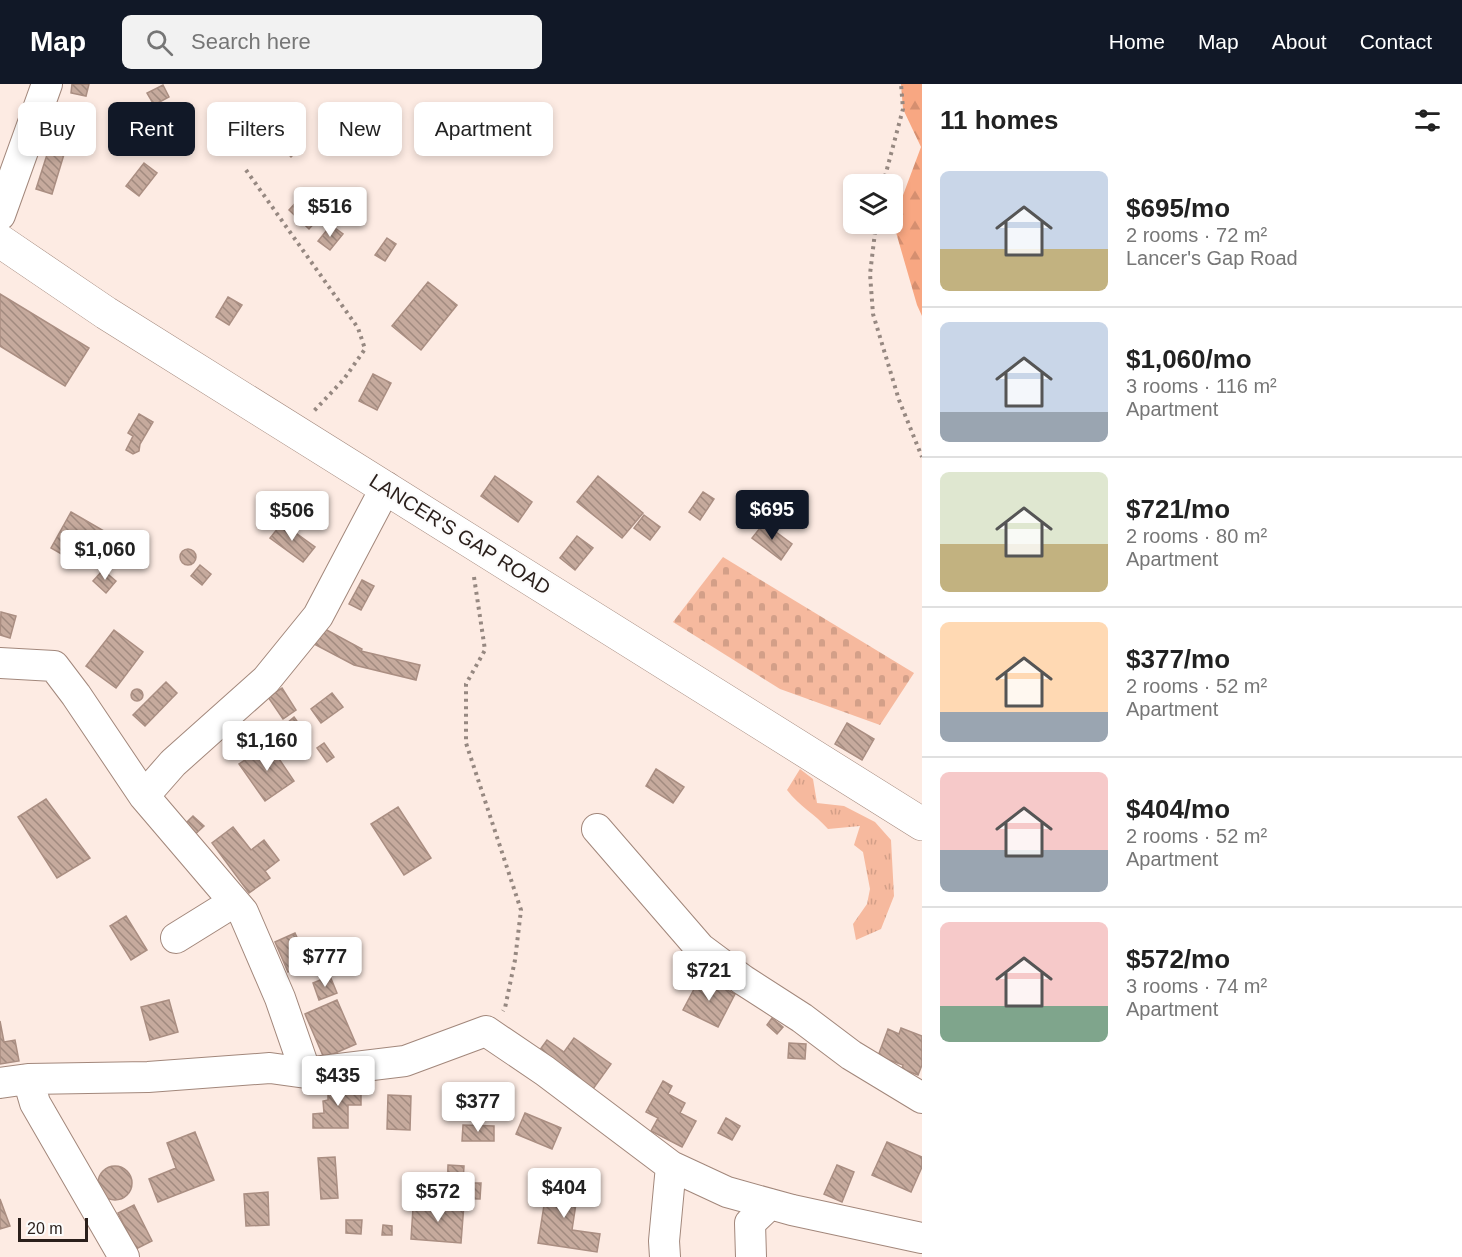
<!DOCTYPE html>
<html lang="en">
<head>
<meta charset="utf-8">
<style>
	:root { --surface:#fff; --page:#f2f2f2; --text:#222; --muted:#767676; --line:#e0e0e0; --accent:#111827 }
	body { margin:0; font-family:Helvetica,sans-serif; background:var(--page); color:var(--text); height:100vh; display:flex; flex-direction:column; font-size:22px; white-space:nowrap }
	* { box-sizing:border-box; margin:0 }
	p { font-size:20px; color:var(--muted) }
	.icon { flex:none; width:33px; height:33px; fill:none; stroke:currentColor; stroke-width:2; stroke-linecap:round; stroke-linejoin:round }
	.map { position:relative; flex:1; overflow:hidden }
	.side { display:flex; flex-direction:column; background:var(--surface); width:540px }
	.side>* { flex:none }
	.top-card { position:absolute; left:18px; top:18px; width:570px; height:54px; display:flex; gap:12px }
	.buttons { position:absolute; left:843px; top:90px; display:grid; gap:12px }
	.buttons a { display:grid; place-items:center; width:60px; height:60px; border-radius:9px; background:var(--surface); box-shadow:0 3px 9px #0003; font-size:30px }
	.scale { position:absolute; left:18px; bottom:15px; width:70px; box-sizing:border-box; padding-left:6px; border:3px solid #2a1f1b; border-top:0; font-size:16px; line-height:21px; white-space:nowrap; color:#2a1f1b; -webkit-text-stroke:4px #fcfcfc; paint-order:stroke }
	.price { position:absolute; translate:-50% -51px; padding:0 14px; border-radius:6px; background:#fff; color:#222; font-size:20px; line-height:39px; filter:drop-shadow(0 2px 3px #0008) }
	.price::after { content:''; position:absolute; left:50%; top:36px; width:18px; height:14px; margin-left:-9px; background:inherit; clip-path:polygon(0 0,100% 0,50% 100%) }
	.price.active { background:var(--accent); color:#fff }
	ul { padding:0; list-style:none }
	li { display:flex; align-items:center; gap:18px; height:150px; padding:0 18px }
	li+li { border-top:2px solid var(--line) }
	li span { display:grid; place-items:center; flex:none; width:168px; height:120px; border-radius:9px; color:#555 }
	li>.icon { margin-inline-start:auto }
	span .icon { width:72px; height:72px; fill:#fffc; stroke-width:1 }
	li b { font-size:26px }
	h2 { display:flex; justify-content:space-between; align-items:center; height:72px; padding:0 18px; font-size:26px }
	.chip { padding:0 21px; border-radius:9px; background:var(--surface); box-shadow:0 3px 9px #0003; font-size:21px; line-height:54px }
	.chip.active { background:var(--accent); color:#fff }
	header { display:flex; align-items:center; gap:36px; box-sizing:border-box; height:84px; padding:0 30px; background:var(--accent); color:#fff }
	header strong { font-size:28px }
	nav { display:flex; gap:33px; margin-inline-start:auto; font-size:21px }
	.search { width:420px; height:54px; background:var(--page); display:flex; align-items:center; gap:15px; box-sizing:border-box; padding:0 21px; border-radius:9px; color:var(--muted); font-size:22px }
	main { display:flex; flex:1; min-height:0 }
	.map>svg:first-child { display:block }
</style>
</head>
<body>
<header>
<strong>Map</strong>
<div class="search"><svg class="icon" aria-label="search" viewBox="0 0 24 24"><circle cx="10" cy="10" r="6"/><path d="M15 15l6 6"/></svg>Search here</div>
<nav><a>Home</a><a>Map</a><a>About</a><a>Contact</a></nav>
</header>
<main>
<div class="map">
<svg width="922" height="1173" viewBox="0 0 922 1173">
	<defs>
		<pattern id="grass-tufts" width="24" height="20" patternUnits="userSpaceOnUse" patternTransform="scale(1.5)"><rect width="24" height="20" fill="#f6b99e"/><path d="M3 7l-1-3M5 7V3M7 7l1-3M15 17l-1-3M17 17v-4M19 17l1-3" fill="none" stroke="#d39f88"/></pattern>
		<pattern id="forest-firs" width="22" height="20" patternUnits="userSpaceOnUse" patternTransform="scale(1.5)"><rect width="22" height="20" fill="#f8a782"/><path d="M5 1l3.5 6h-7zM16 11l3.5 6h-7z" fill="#d58f70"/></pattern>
		<pattern id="cemetery-stones" width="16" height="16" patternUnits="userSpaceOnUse" patternTransform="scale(1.5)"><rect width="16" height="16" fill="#f6b99e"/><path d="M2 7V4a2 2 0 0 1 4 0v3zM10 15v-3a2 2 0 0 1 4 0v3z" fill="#d39f88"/></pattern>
		<pattern id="building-back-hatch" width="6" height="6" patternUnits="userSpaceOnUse" patternTransform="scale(1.5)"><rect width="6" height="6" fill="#c6aa9d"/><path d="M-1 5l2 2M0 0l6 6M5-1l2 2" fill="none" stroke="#a18a7f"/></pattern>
	</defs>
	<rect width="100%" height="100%" fill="#fdebe3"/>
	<path fill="url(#grass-tufts)" d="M800 685 813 695 817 719 844 722 875 738 891 756 894 812 881 845 856 856 853 840 867 820 870 805 863 768 854 761 860 742 828 745C815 730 799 722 787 706Z"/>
	<path fill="url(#forest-firs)" d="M901 0H922V232L917 221 893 138 921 63 903 25Z"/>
	<path fill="url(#cemetery-stones)" d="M723 473 914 589 880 641 780 605 673 538Z"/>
	<path fill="url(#building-back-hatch)" stroke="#aa8e82" stroke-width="1.5" d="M72 0H89L86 12 71 9Z
		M163 1 169 13 154 21 147 9Z
		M60 30 75 34 52 110 36 105Z
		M284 39 304 60 291 73 271 51Z
		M144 79 157 89 139 112 126 102Z
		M299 115 319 134 309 145 289 126Z
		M331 141 343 150 330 166 318 157Z
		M387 154 396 160 385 177 375 171Z
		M428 198 457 221 421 266 392 242Z
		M0 210 89 264 65 302 0 262Z
		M228 213 242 221 229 241 216 233Z
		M373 290 391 299 377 326 359 317Z
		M139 330 153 338 140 360 139 367 133 370 126 366 133 352 128 349Z
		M495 392 532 418 518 438 481 412Z
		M598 392 643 429 622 454 577 418Z
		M703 408 714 415 700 436 689 428Z
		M71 428 104 447 84 483 51 464Z
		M644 431 660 443 650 456 634 444Z
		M282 439 315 463 303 478 270 454Z
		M764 439 792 460 781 476 752 454Z
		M577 452 593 464 575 486 560 474Z
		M180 473a8 8 0 1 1 16 0a8 8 0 1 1-16 0Z
		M200 481 211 490 202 501 191 492Z
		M103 486 116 497 106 509 93 497Z
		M362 496 374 502 361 526 349 520Z
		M1 528 16 532 10 554 0 551Z
		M323 544 362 565 361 567 420 581 416 596 354 581 314 560Z
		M114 546 143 568 116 604 86 582Z
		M166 598 177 609 145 642 133 631Z
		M282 604 296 626 283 635 268 613Z
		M131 611a6 6 0 1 1 12 0a6 6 0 1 1-12 0Z
		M332 609 343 623 321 639 311 625Z
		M294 633 304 647 297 652 287 639Z
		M847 639 874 655 862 676 835 660Z
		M324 659 334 673 327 678 317 664Z
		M269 660 294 697 265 717 239 680Z
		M656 685 684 703 673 719 646 702Z
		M46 715 90 774 57 794 18 733Z
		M398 723 431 774 404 791 371 740Z
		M193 732 204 742 192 753 182 743Z
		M233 743 251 766 264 756 279 776 265 787 270 794 249 809 212 759Z
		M126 832 147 866 131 876 110 842Z
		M295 849 309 879 288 888 275 858Z
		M330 892 337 909 319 916 313 899Z
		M701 892 735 910 718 943 683 926Z
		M169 916 178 948 150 956 141 923Z
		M337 916 356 960 324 974 305 930Z
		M772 934 783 943 777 950 767 941Z
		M0 937 4 958 15 956 19 977 0 980Z
		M901 944 922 952V981L918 991 902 985 903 981 878 972 888 945 899 950Z
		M574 954 611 980 593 1005 539 967 547 956 564 968Z
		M789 959 806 960 805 975 788 974Z
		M663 997 672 1002 668 1010 685 1019 680 1029 696 1037 682 1063 651 1047 658 1034 646 1028Z
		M361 1001V1021H348V1044H313V1030L324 1029 323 1017 328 1016V1007H332V1002Z
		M388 1011 411 1012 410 1046 387 1045Z
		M525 1029 561 1044 552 1065 516 1050Z
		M726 1034 740 1042 732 1056 718 1049Z
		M463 1041 494 1042V1057H462Z
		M195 1048 214 1096 158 1118 149 1095 176 1084 167 1059Z
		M887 1058 922 1073V1083L911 1108 872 1091Z
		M335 1073 338 1114 321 1115 318 1074Z
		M448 1081 464 1082 463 1099H481L480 1115 447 1114Z
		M837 1081 854 1088 842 1118 824 1110Z
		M98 1099a17 17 0 1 1 34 0a17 17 0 1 1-34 0Z
		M548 1096 579 1100 572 1146 600 1150 597 1168 538 1159Z
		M268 1108 269 1141 246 1142 244 1110Z
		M0 1115 10 1142 0 1145Z
		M427 1117 464 1120 461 1159 411 1155 413 1124 427 1126Z
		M134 1121 152 1157 136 1165 118 1129Z
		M346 1136H362L361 1150 346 1149Z
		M383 1141 392 1142V1151H382Z"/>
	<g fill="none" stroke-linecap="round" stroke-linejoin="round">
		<defs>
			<path id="minor" d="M0 131 47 0
				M0 579 54 582 76 611 144 712 243 828 280 914 306 989
				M144 712 173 679 266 596 318 532 386 403
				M597 745 700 864 743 896 802 934 851 971 922 1014
				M176 854 234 818
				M28 995 35 1019 124 1173
				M0 999 28 995 148 993 270 984 306 989 405 977 486 947 545 987 671 1082
				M665 1173 664 1157 671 1082 727 1108 792 1126 922 1154
				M751 1173 750 1139 770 1120"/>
			<path id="major" d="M0 157 106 229 922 740"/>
		</defs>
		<use href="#minor" stroke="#a2877b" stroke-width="32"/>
		<use href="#major" stroke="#a2877b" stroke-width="34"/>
		<path stroke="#968881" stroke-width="4" stroke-dasharray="3 4.5" stroke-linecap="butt" d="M246 86 358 244 365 265 344 295 314 327
			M883 100 903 25 901 0
			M876 140 870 190 873 230 899 316 922 373
			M474 493 485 566 466 600V659L521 826 515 876 505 924 503 927"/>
		<use href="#minor" stroke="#fff" stroke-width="30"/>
		<use href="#major" stroke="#fff" stroke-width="33"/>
	</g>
	<g text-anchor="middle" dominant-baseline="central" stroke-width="4.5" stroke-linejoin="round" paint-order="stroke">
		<g font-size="20" fill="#2a1f1b" stroke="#fcfcfc">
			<text transform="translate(460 450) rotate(32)">LANCER'S GAP ROAD</text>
		</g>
	</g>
</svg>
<div class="buttons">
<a><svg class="icon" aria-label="layers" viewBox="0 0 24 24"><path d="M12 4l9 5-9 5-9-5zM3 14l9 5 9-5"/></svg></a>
</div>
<div class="scale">20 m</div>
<b class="price" style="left:330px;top:154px">$516</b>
<b class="price active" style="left:772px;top:457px">$695</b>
<b class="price" style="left:292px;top:458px">$506</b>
<b class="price" style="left:105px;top:497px">$1,060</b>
<b class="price" style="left:267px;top:688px">$1,160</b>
<b class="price" style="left:325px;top:904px">$777</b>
<b class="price" style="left:709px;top:918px">$721</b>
<b class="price" style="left:338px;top:1023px">$435</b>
<b class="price" style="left:478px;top:1049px">$377</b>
<b class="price" style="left:564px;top:1135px">$404</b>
<b class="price" style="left:438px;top:1139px">$572</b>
<div class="top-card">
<a class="chip">Buy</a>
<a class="chip active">Rent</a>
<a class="chip">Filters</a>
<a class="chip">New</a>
<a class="chip">Apartment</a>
</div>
</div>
<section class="side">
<h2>11 homes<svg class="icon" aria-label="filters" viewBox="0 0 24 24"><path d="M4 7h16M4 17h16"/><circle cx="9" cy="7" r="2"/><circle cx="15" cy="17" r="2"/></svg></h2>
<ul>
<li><span style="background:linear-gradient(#c9d6e8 65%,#c2b280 0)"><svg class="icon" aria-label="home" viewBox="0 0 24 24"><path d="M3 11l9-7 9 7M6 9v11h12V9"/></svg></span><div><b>$695/mo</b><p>2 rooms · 72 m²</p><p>Lancer's Gap Road</p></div></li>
<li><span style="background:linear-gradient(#c9d6e8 75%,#9aa5b1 0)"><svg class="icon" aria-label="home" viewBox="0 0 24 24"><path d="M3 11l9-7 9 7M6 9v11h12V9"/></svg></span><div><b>$1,060/mo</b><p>3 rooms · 116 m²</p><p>Apartment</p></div></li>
<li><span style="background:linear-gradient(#dfe7d0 60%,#c2b280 0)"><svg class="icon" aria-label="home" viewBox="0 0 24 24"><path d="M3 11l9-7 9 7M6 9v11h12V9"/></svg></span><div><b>$721/mo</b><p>2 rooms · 80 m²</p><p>Apartment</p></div></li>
<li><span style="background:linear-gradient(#ffd9b3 75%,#9aa5b1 0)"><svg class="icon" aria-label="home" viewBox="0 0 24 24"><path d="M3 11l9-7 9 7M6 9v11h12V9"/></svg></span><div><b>$377/mo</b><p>2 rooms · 52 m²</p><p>Apartment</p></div></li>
<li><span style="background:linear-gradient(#f6c9c9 65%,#9aa5b1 0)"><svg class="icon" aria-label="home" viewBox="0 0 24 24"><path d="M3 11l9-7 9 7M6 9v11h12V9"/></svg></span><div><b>$404/mo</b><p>2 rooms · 52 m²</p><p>Apartment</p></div></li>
<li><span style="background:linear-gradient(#f6c9c9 70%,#7fa58c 0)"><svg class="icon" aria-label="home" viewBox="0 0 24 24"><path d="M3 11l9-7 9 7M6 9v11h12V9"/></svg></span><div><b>$572/mo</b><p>3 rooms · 74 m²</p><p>Apartment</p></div></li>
</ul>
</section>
</main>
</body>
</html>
